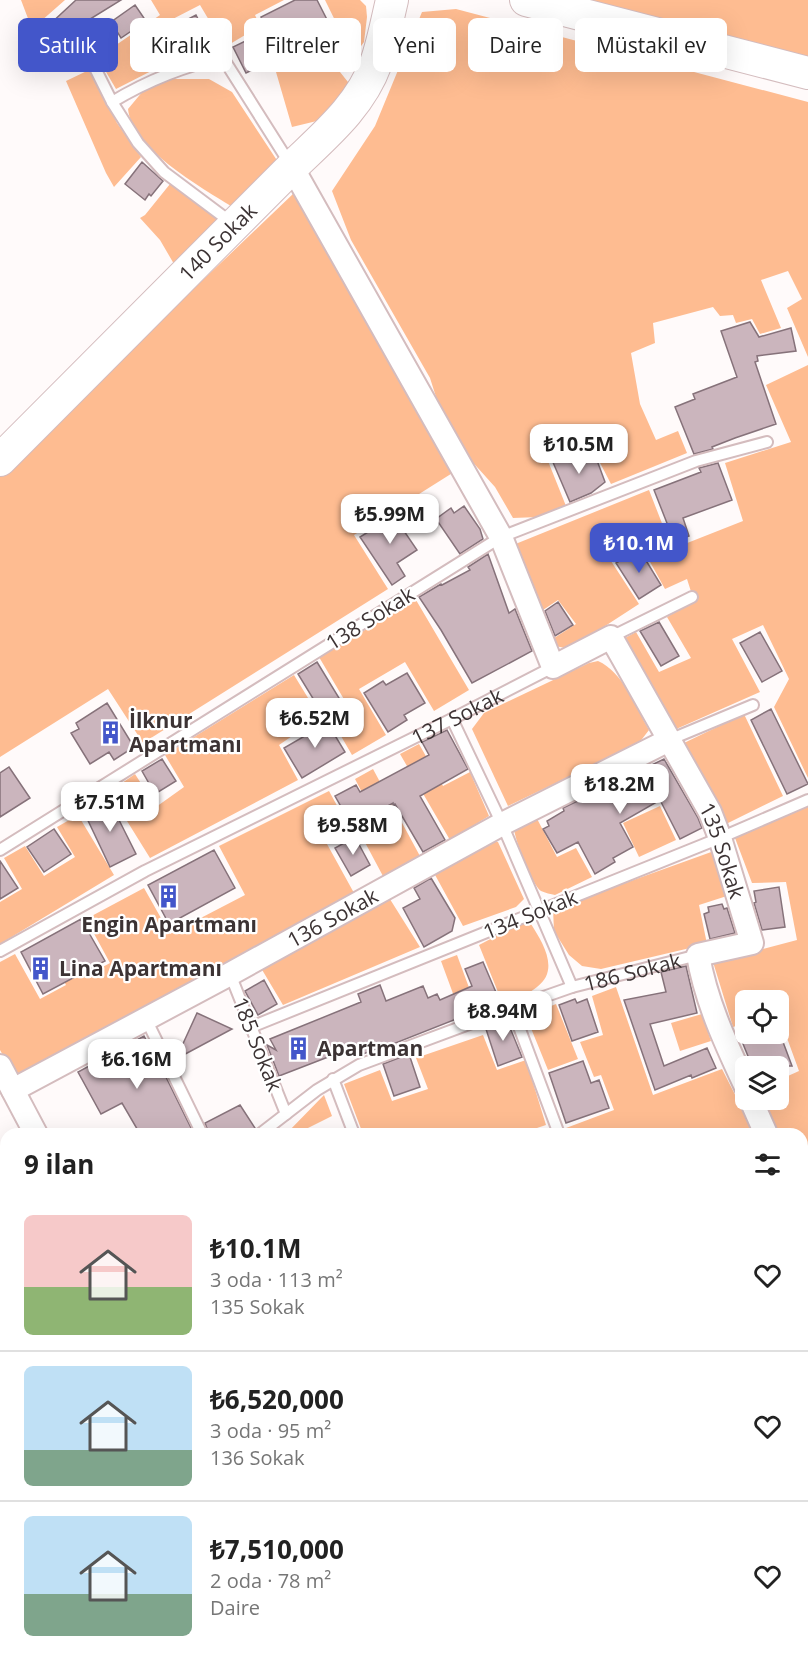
<!DOCTYPE html>
<html lang="tr">
<head>
<meta charset="utf-8">
<style>
	:root { --surface:#fff; --page:#f6f6f6; --text:#222; --muted:#767676; --line:#e0e0e0; --accent:#4356ca }
	body { margin:0; font-family:"Open Sans",sans-serif; background:var(--page); color:var(--text); height:100vh; display:flex; flex-direction:column; font-size:22px; white-space:nowrap }
	* { box-sizing:border-box; margin:0 }
	p { font-size:20px; color:var(--muted) }
	.icon { flex:none; width:33px; height:33px; fill:none; stroke:currentColor; stroke-width:2; stroke-linecap:round; stroke-linejoin:round }
	.map { position:relative; flex:1; overflow:hidden }
	.drawer { position:absolute; left:0px; top:1128px; width:808px; height:536px; display:flex; flex-direction:column; background:var(--surface); border-radius:18px 18px 0 0; box-shadow:0 6px 24px #0002 }
	.drawer>* { flex:none }
	.banner { position:absolute; left:18px; top:18px; width:772px; height:54px; display:flex; gap:12px }
	.tools { position:absolute; left:735px; top:990px; display:grid; gap:12px }
	.tools a { display:grid; place-items:center; width:54px; height:54px; border-radius:9px; background:var(--surface); box-shadow:0 6px 24px #0002; font-size:30px }
	.price { position:absolute; translate:-50% -51px; padding:0 14px; border-radius:12px; background:#fff; color:#222; font-size:20px; line-height:39px; filter:drop-shadow(0 2px 3px #0008) }
	.price::after { content:''; position:absolute; left:50%; top:36px; width:18px; height:14px; margin-left:-9px; background:inherit; clip-path:polygon(0 0,100% 0,50% 100%) }
	.price.active { background:var(--accent); color:#fff }
	ul { padding:0; list-style:none }
	li { display:flex; align-items:center; gap:18px; height:150px; padding:0 24px }
	li+li { border-top:2px solid var(--line) }
	li span { display:grid; place-items:center; flex:none; width:168px; height:120px; border-radius:9px; color:#555 }
	li>.icon { margin-inline-start:auto }
	span .icon { width:72px; height:72px; fill:#fffc; stroke-width:1 }
	li b { font-size:26px }
	h2 { display:flex; justify-content:space-between; align-items:center; height:72px; padding:0 24px; font-size:26px }
	.tag { padding:0 21px; border-radius:9px; background:var(--surface); box-shadow:0 6px 24px #0002; font-size:21px; line-height:54px }
	.tag.active { background:var(--accent); color:#fff }
	.map>svg:first-child { display:block }
</style>
</head>
<body>
<div class="map">
<svg width="808" height="1663" viewBox="0 0 808 1663">
	<rect width="100%" height="100%" fill="#fffafa"/>
	<path fill="#febc91" d="M21 0H65L32 29Z
		M151 0H284L255 15 260 26 225 47 200 5 165 23 153 43 163 65 116 89 88 41 107 28 116 45 160 15Z
		M325 0H360L366 6 367 17 364 42 353 57Z
		M571 0H808V61Z
		M456 9 808 102V357L787 308 802 299 788 271 761 280 781 328 760 334 752 319 736 323 733 315 720 316 713 307 653 323 655 343 631 353 640 404 656 440 678 431 687 453 611 484 582 428 542 446 566 506 539 517 513 518 495 487 468 457 445 425 430 378 351 240 332 191 375 126 422 12Z
		M302 61 340 72 352 87 325 119 292 127 276 72Z
		M91 69 117 123 141 157 114 187 106 173 66 81Z
		M167 79H209L232 92 282 168 239 211C206 190 132 150 128 109L143 91Z
		M170 184 222 222 174 264 160 240 140 218 145 215Z
		M294 193 454 472 354 535 388 589 143 743 108 689 0 757V474Z
		M808 365V778L774 707 789 679 763 625 732 639 760 692 674 730 625 638 636 632 659 672 691 658 667 617 694 601 687 579 665 589 639 542 611 561 639 604 582 641 565 648 555 646 551 640 576 624 558 600 537 614 513 545 649 490 672 549 743 521 725 463 791 442 766 385Z
		M416 600 469 690 434 711 405 662 359 689 386 735 352 755 327 712 345 701 319 657Z
		M598 661C623 672 636 707 649 730L639 743 508 806 472 729 484 713 589 663Z
		M294 675 316 711 294 723 298 732 279 745 298 780 150 858 109 792 135 774 156 807 184 787 165 755Z
		M744 714 783 796 724 825 684 743Z
		M419 744 443 786 470 772 489 816 450 840 400 754Z
		M373 769 421 858 384 878 360 833 378 823 355 779Z
		M329 791 351 831 327 844 354 893 231 964 15 1077 0 1050V962L15 954 40 999 66 985 42 941 59 931 86 976 110 963 86 919 144 888 170 934 245 895 219 846Z
		M808 805V1147L803 1149 802 1134H777L764 1100H778L779 1080 799 1071 779 1016 778 1000H746L745 1023 733 1027 713 962 797 940 786 882 752 883 735 838Z
		M660 806 676 840 639 857 623 823Z
		M534 813 557 857 576 848 592 877 555 895C551 894 545 893 541 891 532 885 515 840 514 829Z
		M78 815 114 875 0 944V902L22 889 4 858 25 846 44 876 75 857 57 827Z
		M484 840 498 842 524 899 516 907 463 926 434 873Z
		M714 851 730 895 699 905 707 944 601 969 582 966 569 955 554 931 553 909Z
		M388 896 420 947 283 1005 261 968Z
		M519 924H531C543 943 560 970 537 987 528 995 514 998 502 1002L479 945Z
		M457 955 478 1012 462 1018 441 961Z
		M616 987 653 1095 722 1069 755 1134H569L566 1128 614 1110 601 1075 594 1077 580 1042 603 1035 592 996Z
		M556 1004 578 1059 548 1070 526 1016Z
		M702 1014 711 1041 680 1051 671 1023Z
		M483 1035 497 1070 526 1060 546 1125 519 1134H363L344 1084 380 1070 392 1101 428 1089 416 1058Z
		M324 1095 332 1116 296 1134H286Z
		M803 1323 808 1324V1408L803 1409Z
		M808 1532V1616L803 1617V1533Z
		M207 1658H280L281 1663H208Z
		M394 1658H586L580 1663H395Z"/>
	<path fill="#cbb5bd" stroke="#86727a" stroke-width="1.5" d="M76 0H121L74 29 79 34 65 45 49 25Z
		M295 0H317L346 57 331 64 325 51 312 57 305 44 246 73 233 47 268 30 261 17Z
		M135 5 146 21 121 38 111 22Z
		M196 15 209 40 187 52 185 48 175 54 171 46 168 47 161 33Z
		M142 162 163 181 151 196 149 194 145 200 125 184Z
		M750 322 759 337 791 328 796 351 757 356 758 361 755 362 776 424 735 438 712 447 713 449 694 454 675 407 695 399 693 394 737 377 721 331Z
		M574 451 578 461 595 455 605 482 591 493 570 502 552 460Z
		M718 463 732 500 683 518 689 536 674 541 654 490 701 472 699 468Z
		M464 506 480 529 483 539 460 554 436 519 451 508 454 513Z
		M403 510 412 526 404 531 417 550 397 563 405 576 392 585 360 537Z
		M639 549 661 585 639 599 616 563Z
		M488 554 509 613 515 609 532 651 472 683 441 630 419 597 441 584 442 585 470 570 468 567Z
		M558 602 573 625 555 636 545 611Z
		M659 622 679 656 661 666 640 631Z
		M760 632 782 671 762 682 740 643Z
		M317 662 339 698 320 710 298 674Z
		M407 673 425 703 404 715 407 720 388 732 364 693 383 681 386 685Z
		M107 703 134 747 114 760 109 752 90 764 71 733 79 729 76 723Z
		M771 709 808 784 787 794 751 720Z
		M325 719 345 752 302 778 284 748 310 733 308 729Z
		M447 730 468 769 420 796 445 840 423 852 395 804 393 805V803L352 826 335 796 356 785 360 792 429 755 422 742Z
		M162 759 176 781 155 794 142 771Z
		M664 759 698 818 702 828 680 839 660 800 620 823 633 847 613 858 615 862 595 874 578 842 557 853 543 829 549 826 547 821 564 811 563 808Z
		M9 767 30 798 0 817V773Z
		M109 800 136 854 110 867 84 812Z
		M54 829 71 854 44 872 27 847Z
		M355 837 370 865 351 876 335 848Z
		M214 850 235 888 169 924 148 885Z
		M0 861 18 888 0 899Z
		M431 878 455 918 452 931 424 947 403 908 420 899 414 888Z
		M779 887 785 927 762 930 754 903 756 902 754 891Z
		M722 904 724 909 727 908 735 933 710 939 704 914 709 912 708 907Z
		M81 919 105 961 43 994 21 952Z
		M483 962 501 1004 480 1012 479 1010 378 1050V1048L358 1056 354 1047 279 1076 267 1045 276 1050 270 1039 361 1002 358 994 380 985 386 1001 423 986 428 998 437 994 440 1000 472 986 465 969Z
		M686 966 697 1013 650 1024 664 1066 707 1048 716 1068 692 1078 691 1075 655 1090 624 1000 666 992 661 972Z
		M264 980 277 1004 258 1015 245 991Z
		M575 999 577 1003 587 999 598 1032 572 1041 559 1005Z
		M197 1013 232 1029 176 1059Z
		M506 1018 522 1057 498 1066 485 1026Z
		M739 1034H780L792 1066H752Z
		M144 1036 160 1065 194 1134H140L122 1103 101 1114 78 1072Z
		M409 1054 420 1087 394 1096 383 1064Z
		M583 1061 591 1083 599 1080 609 1108 566 1123 549 1073Z
		M240 1105 255 1128 253 1134H209L205 1123Z"/>
	<g fill="none" stroke-linecap="round" stroke-linejoin="round">
		<defs>
			<g id="service">
				<path d="M86 50 112 102 138 143 164 172 232 223"/>
				<path d="M112 102C147 81 183 66 223 58L290 164"/>
				<path d="M611 637 692 597"/>
				<path d="M452 719 502 824 572 987"/>
				<path d="M669 740 753 705"/>
				<path d="M0 850 501 537 696 461 767 442"/>
				<path id="s1" d="M0 951 145 871 452 719 553 667"/>
				<path d="M230 974 286 1114"/>
				<path d="M512 1008 559 1134"/>
				<path d="M146 1019 202 1134"/>
				<path d="M251 1027 720 838 808 800"/>
				<path d="M333 1079 354 1134"/>
				<path id="s2" d="M260 1134 317 1090 359 1065 512 1008 572 987 698 955"/>
				<path d="M802 1162 808 1160"/>
				<path d="M0 1313 6 1329"/>
				<path d="M0 1447 6 1445"/>
				<path d="M0 1582 6 1598"/>
				<path d="M29 1658 32 1663"/>
				<path d="M121 1658 123 1663"/>
				<path d="M289 1658V1663"/>
				<path d="M386 1658 387 1663"/>
				<path d="M596 1658 597 1663"/>
				<path d="M693 1658 694 1663"/>
				<path d="M788 1658 789 1663"/>
			</g>
			<g id="minor">
				<path id="s3" d="M292 167 501 537 553 667 611 637 710 812 720 838 752 943 698 955C706 1002 726 1044 746 1087"/>
				<path d="M0 1066 36 1134"/>
				<path id="s4" d="M13 1090 230 974 502 824 669 740"/>
				<path d="M751 1100 766 1134"/>
				<path d="M802 1236 808 1254"/>
				<path d="M0 1238 6 1236"/>
				<path d="M197 1658 198 1663"/>
			</g>
			<g id="secondary">
				<path d="M526 0 808 73"/>
				<path id="s5" d="M0 460 292 167C324 136 360 107 376 63 383 43 387 21 392 0"/>
			</g>
		</defs>
		<use href="#service" stroke="#d4bcbe" stroke-width="14"/>
		<use href="#minor" stroke="#d4bcbe" stroke-width="26"/>
		<use href="#secondary" stroke="#d4bcbe" stroke-width="34"/>
		<use href="#service" stroke="#fff" stroke-width="10"/>
		<use href="#minor" stroke="#fff" stroke-width="22"/>
		<use href="#secondary" stroke="#fff" stroke-width="32"/>
	</g>
	<defs>
		<symbol id="building-bare" viewBox="-9 -9 18 18"><path d="M-4-6H4V6H1V3H-1V6H-4ZM-2.5-4.3h1.7v1.8h-1.7ZM.8-4.3h1.7v1.8H.8ZM-2.5-1h1.7V.8h-1.7ZM.8-1h1.7V.8H.8Z" fill="#4356ca" stroke="#fff" stroke-width="2.5" paint-order="stroke"/></symbol>
	</defs>
	<g fill-rule="evenodd">
		<use href="#building-bare" x="94" y="716" width="33" height="33"/>
		<use href="#building-bare" x="152" y="880" width="33" height="33"/>
		<use href="#building-bare" x="24" y="952" width="33" height="33"/>
		<use href="#building-bare" x="282" y="1032" width="33" height="33"/>
	</g>
	<g text-anchor="middle" dominant-baseline="central" stroke-width="4.5" stroke-linejoin="round" paint-order="stroke">
		<g font-size="21" fill="#3c3334" stroke="#fff">
			<text stroke="none"><textPath href="#s5" startOffset="308">140 Sokak</textPath></text>
			<text transform="translate(370 618) rotate(-32)">138 Sokak</text>
			<text stroke="none"><textPath href="#s1" startOffset="514">137 Sokak</textPath></text>
			<text stroke="none"><textPath href="#s3" startOffset="872">135 Sokak</textPath></text>
			<text transform="translate(530 914) rotate(-22)">134 Sokak</text>
			<text stroke="none"><textPath href="#s4" startOffset="363">136 Sokak</textPath></text>
			<text stroke="none"><textPath href="#s2" startOffset="410">186 Sokak</textPath></text>
			<text transform="translate(258 1044) rotate(68)">185 Sokak</text>
		</g>
		<g font-size="21" font-weight="bold" fill="#3c3334" stroke="#fff" text-anchor="start">
			<text x="129" y="720">İlknur<tspan x="129" dy="24">Apartmanı</tspan></text>
			<text x="169" y="924" text-anchor="middle">Engin Apartmanı</text>
			<text x="59" y="968">Lina Apartmanı</text>
			<text x="317" y="1048">Apartman</text>
		</g>
	</g>
</svg>
<div class="tools">
<a><svg class="icon" aria-label="locate" viewBox="0 0 24 24"><circle cx="12" cy="12" r="6"/><path d="M12 2v4M12 18v4M2 12h4M18 12h4"/></svg></a>
<a><svg class="icon" aria-label="layers" viewBox="0 0 24 24"><path d="M12 4l9 5-9 5-9-5zM3 14l9 5 9-5"/></svg></a>
</div>
<b class="price" style="left:579px;top:475px">₺10.5M</b>
<b class="price" style="left:390px;top:545px">₺5.99M</b>
<b class="price active" style="left:639px;top:574px">₺10.1M</b>
<b class="price" style="left:315px;top:749px">₺6.52M</b>
<b class="price" style="left:620px;top:815px">₺18.2M</b>
<b class="price" style="left:110px;top:833px">₺7.51M</b>
<b class="price" style="left:353px;top:856px">₺9.58M</b>
<b class="price" style="left:503px;top:1042px">₺8.94M</b>
<b class="price" style="left:137px;top:1090px">₺6.16M</b>
<div class="banner">
<a class="tag active">Satılık</a>
<a class="tag">Kiralık</a>
<a class="tag">Filtreler</a>
<a class="tag">Yeni</a>
<a class="tag">Daire</a>
<a class="tag">Müstakil ev</a>
</div>
<section class="drawer">
<h2>9 ilan<svg class="icon" aria-label="filters" viewBox="0 0 24 24"><path d="M4 7h16M4 17h16"/><circle cx="9" cy="7" r="2"/><circle cx="15" cy="17" r="2"/></svg></h2>
<ul>
<li><span style="background:linear-gradient(#f6c9c9 60%,#8fb573 0)"><svg class="icon" aria-label="home" viewBox="0 0 24 24"><path d="M3 11l9-7 9 7M6 9v11h12V9"/></svg></span><div><b>₺10.1M</b><p>3 oda · 113 m²</p><p>135 Sokak</p></div><svg class="icon" aria-label="heart" viewBox="0 0 24 24"><path d="M12 20l-8-8c-3-5 5-10 8-4 3-6 11-1 8 4z"/></svg></li>
<li><span style="background:linear-gradient(#bfe0f5 70%,#7fa58c 0)"><svg class="icon" aria-label="home" viewBox="0 0 24 24"><path d="M3 11l9-7 9 7M6 9v11h12V9"/></svg></span><div><b>₺6,520,000</b><p>3 oda · 95 m²</p><p>136 Sokak</p></div><svg class="icon" aria-label="heart" viewBox="0 0 24 24"><path d="M12 20l-8-8c-3-5 5-10 8-4 3-6 11-1 8 4z"/></svg></li>
<li><span style="background:linear-gradient(#bfe0f5 65%,#7fa58c 0)"><svg class="icon" aria-label="home" viewBox="0 0 24 24"><path d="M3 11l9-7 9 7M6 9v11h12V9"/></svg></span><div><b>₺7,510,000</b><p>2 oda · 78 m²</p><p>Daire</p></div><svg class="icon" aria-label="heart" viewBox="0 0 24 24"><path d="M12 20l-8-8c-3-5 5-10 8-4 3-6 11-1 8 4z"/></svg></li>
</ul>
</section>
</div>
</body>
</html>
